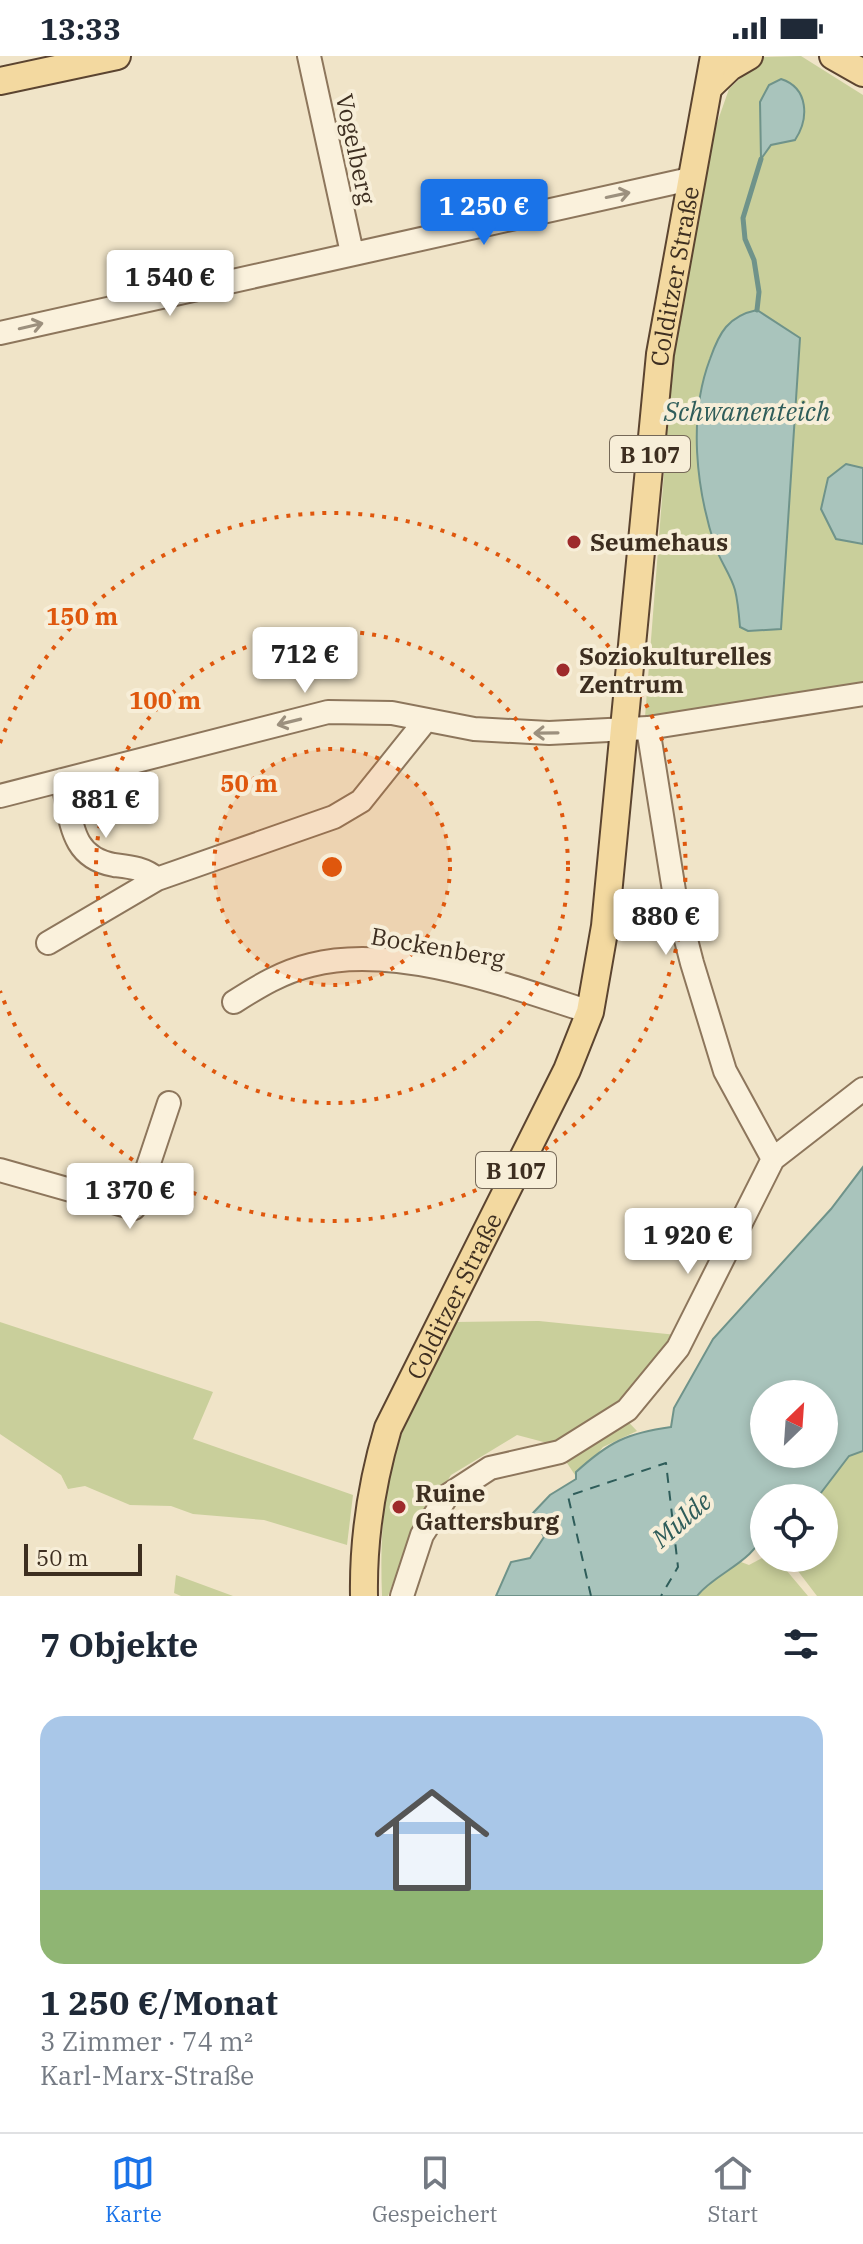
<!DOCTYPE html>
<html lang="de">
<head>
<meta charset="utf-8">
<style>
	:root { --surface:#fff; --page:#f2f2f3; --text:#1f2937; --muted:#747a83; --line:#e0e1e3; --accent:#1a73e8 }
	body { margin:0; font-family:"IBM Plex Serif",serif; background:var(--page); color:var(--text); height:100vh; display:flex; flex-direction:column; font-size:30px; white-space:nowrap }
	* { box-sizing:border-box; margin:0 }
	p { font-size:26px; color:var(--muted) }
	.icon { flex:none; width:44px; height:44px; fill:none; stroke:currentColor; stroke-width:2; stroke-linecap:round; stroke-linejoin:round }
	.map { position:relative; height:1540px; overflow:hidden }
	.sheet { display:flex; flex-direction:column; background:var(--surface); flex:1 }
	.sheet>* { flex:none }
	.needle { width:52px; rotate:25deg }
	.tools { position:absolute; left:750px; top:1324px; display:grid; gap:16px }
	.tools a { display:grid; place-items:center; width:88px; height:88px; border-radius:50%; background:var(--surface); box-shadow:0 4px 12px #0003; font-size:40px }
	.scale { position:absolute; left:24px; bottom:20px; width:118px; box-sizing:border-box; padding-left:8px; border:4px solid #3d2e20; border-top:0; font-size:22px; line-height:28px; white-space:nowrap; color:#3d2e20; -webkit-text-stroke:6px #f7eed8; paint-order:stroke }
	.price { position:absolute; translate:-50% -68px; padding:0 18px; border-radius:8px; background:#fff; color:#222; font-size:26px; line-height:52px; filter:drop-shadow(0 2px 4px #0008) }
	.price::after { content:''; position:absolute; left:50%; top:48px; width:24px; height:18px; margin-left:-12px; background:inherit; clip-path:polygon(0 0,100% 0,50% 100%) }
	.price.active { background:var(--accent); color:#fff }
	ul { padding:0; list-style:none }
	li { display:grid; align-content:center; gap:16px; height:424px; padding:0 40px }
	li span { display:grid; place-items:center; height:248px; border-radius:24px; color:#555 }
	li>.icon { margin-inline-start:auto }
	span .icon { width:144px; height:144px; fill:#fffc; stroke-width:1 }
	li b { font-size:34px }
	h2 { display:flex; justify-content:space-between; align-items:center; height:96px; padding:0 40px; font-size:34px }
	.status { display:flex; justify-content:space-between; align-items:center; height:56px; padding:0 40px; background:var(--surface); direction:ltr }
	.status svg { height:22px; fill:currentColor }
	.tabs { display:flex; justify-content:space-around; align-items:center; height:112px; border-top:2px solid var(--line); background:var(--surface); font-size:22px; color:var(--muted) }
	.tabs a { display:grid; justify-items:center; gap:4px }
	.tabs .active { color:var(--accent) }
	.map>svg:first-child { display:block }
</style>
</head>
<body>
<div class="status"><b>13:33</b><svg viewBox="0 0 49 12"><path d="M0 12V9h3v3zM5 12V6h3v6zM10 12V3h3v9zM15 12V0h3v12zM26 1h20v11H26zM47 4h2v5h-2z"/></svg></div>
<div class="map">
<svg width="863" height="1540" viewBox="0 0 863 1540">
	<rect width="100%" height="100%" fill="#f0e4c8"/>
	<path fill="#c9cf9b" d="M801 0 863 39V628L645 661 679 224 700 115 729 33 763 1Z
		M539 1265 677 1279 617 1354 637 1375 603 1391 577 1422 555 1389 517 1379 451 1419 408 1487 388 1540H382C380 1486 382 1435 400 1383 413 1343 437 1304 455 1266Z
		M0 1266 213 1336 193 1383 353 1439 347 1489 264 1464 193 1458 171 1450 130 1449 85 1430 68 1433 61 1419 0 1378Z
		M863 1395V1540H817L788 1502H824V1442H817L849 1400Z
		M764 1501 776 1502 808 1540H697L709 1524 741 1506 749 1509Z
		M176 1519 233 1540H181L174 1537Z"/>
	<path fill="#a9c4bc" stroke="#6f938a" stroke-width="2" fill-rule="evenodd" d="M781 23C809 32 809 63 795 84L771 89 761 103 760 46 769 29Z
		M757 254 800 282 781 573 748 575 740 571C739 559 738 546 735 534 731 519 720 505 715 490 696 432 688 361 710 303 719 277 728 260 757 254Z
		M846 408 863 412V488L836 483 821 453 828 422Z
		M863 1111V1395L849 1400 817 1442H764C764 1452 766 1465 764 1474 756 1506 716 1516 697 1540H496L511 1506 530 1502 544 1481 532 1458 550 1439 576 1423V1416C609 1386 627 1377 671 1371L674 1352 713 1283 831 1153ZM764 1338H824V1398H764Z"/>
	<g fill="none" stroke-linecap="round" stroke-linejoin="round">
		<path stroke="#6f938a" stroke-width="5" d="M757 254 759 236 754 204 745 183 743 162 761 103"/>
		<path stroke="#2f5d5a" stroke-width="2" stroke-dasharray="10 8" stroke-linecap="butt" d="M591 1540 568 1440 666 1407 678 1511 661 1540"/>
		<defs>
			<path id="minor" d="M309 0 352 197
				M0 277 690 123
				M648 672 675 841 692 907 725 1015 773 1103
				M62 724C72 763 69 801 114 809 130 811 144 812 157 823
				M0 740 328 656 392 657 474 673 549 677 648 672 863 638
				M48 887 157 823 334 761 361 745 426 664
				M234 946C259 930 282 916 311 909 395 887 509 930 590 956
				M0 1114 134 1152 169 1047
				M402 1540 422 1479 447 1440 490 1412 560 1396 627 1354 678 1292 773 1103 863 1033"/>
			<g id="major">
				<path d="M833 0 863 17"/>
				<path d="M0 25 117 0"/>
				<path d="M709 31 730 11 749 0"/>
				<path id="s1" d="M364 1540C363 1483 372 1426 388 1372L567 1014 590 956 605 870 660 298 714 0"/>
			</g>
		</defs>
		<use href="#minor" stroke="#8d765c" stroke-width="26"/>
		<use href="#major" stroke="#5b4430" stroke-width="30"/>
		<use href="#minor" stroke="#faf1dc" stroke-width="22"/>
		<use href="#major" stroke="#f3d9a0" stroke-width="26"/>
	</g>
	<defs><path id="oneway-shaft" d="M-6 0H5M1.5-3L5.5 0L1.5 3" fill="none" stroke-width="1.6" stroke-linecap="round" stroke-linejoin="round" transform="scale(2)"/></defs>
	<g stroke="#9c907e">
		<use href="#oneway-shaft" transform="translate(618 139) rotate(-12)"/>
		<use href="#oneway-shaft" transform="translate(31 270) rotate(-13)"/>
		<use href="#oneway-shaft" transform="translate(289 666) rotate(166)"/>
		<use href="#oneway-shaft" transform="translate(546 677) rotate(179)"/>
	</g>
	<circle cx="332" cy="811" r="118" fill="#df570d" fill-opacity=".12"/>
	<g fill="none" stroke="#df570d" stroke-width="4" stroke-dasharray="4 8">
		<circle cx="332" cy="811" r="118"/>
		<circle cx="332" cy="811" r="236"/>
		<path d="M0 687A354 354 0 1 1 0 935"/>
	</g>
	<g fill="#9e2a2b" stroke="#f7eed8" stroke-width="3">
		<circle cx="574" cy="486" r="8"/>
		<circle cx="563" cy="614" r="8"/>
		<circle cx="399" cy="1451" r="8"/>
	</g>
	<g text-anchor="middle" dominant-baseline="central" stroke-width="8" stroke-linejoin="round" paint-order="stroke">
		<g fill="#f7eed8" stroke="#756857" stroke-width="2">
			<rect x="610" y="380" width="80" height="36" rx="6"/>
			<rect x="476" y="1096" width="80" height="36" rx="6"/>
		</g>
		<g font-size="22" font-weight="bold" fill="#3d2e20">
			<text x="650" y="398">B 107</text>
			<text x="516" y="1114">B 107</text>
		</g>
		<g font-size="24" fill="#3d2e20" stroke="#f7eed8">
			<text transform="translate(356 93) rotate(78)">Vogelberg</text>
			<text stroke="none"><textPath href="#s1" startOffset="1374">Colditzer Straße</textPath></text>
			<text transform="translate(438 891) rotate(10)">Bockenberg</text>
			<text stroke="none"><textPath href="#s1" startOffset="318">Colditzer Straße</textPath></text>
		</g>
		<g font-size="24" font-weight="bold" fill="#3d2e20" stroke="#f7eed8" text-anchor="start">
			<text x="590" y="486">Seumehaus</text>
			<text x="579" y="600">Soziokulturelles<tspan x="579" dy="28">Zentrum</tspan></text>
			<text x="415" y="1437">Ruine<tspan x="415" dy="28">Gattersburg</tspan></text>
		</g>
		<g font-size="26" font-style="italic" fill="#2f5d5a" stroke="#f7eed8">
			<text x="747" y="355">Schwanenteich</text>
			<text transform="translate(681 1463) rotate(-41)">Mulde</text>
		</g>
	</g>
	<circle cx="332" cy="811" r="12" fill="#df570d" stroke="#f7eed8" stroke-width="4"/>
	<g font-size="24" text-anchor="middle" font-weight="bold" fill="#df570d" stroke="#f7eed8" stroke-width="8" stroke-linejoin="round" paint-order="stroke">
		<text x="82" y="569">150 m</text>
		<text x="165" y="653">100 m</text>
		<text x="249" y="736">50 m</text>
	</g>
</svg>
<div class="tools">
<a><svg class="needle" viewBox="-14 -14 28 28"><path d="M0-13l5 13h-10z" fill="#e53935"/><path d="M0 13l5-13h-10z" fill="#747a83"/></svg></a>
<a><svg class="icon" aria-label="locate" viewBox="0 0 24 24"><circle cx="12" cy="12" r="6"/><path d="M12 2v4M12 18v4M2 12h4M18 12h4"/></svg></a>
</div>
<div class="scale">50 m</div>
<b class="price active" style="left:484px;top:191px">1 250 €</b>
<b class="price" style="left:170px;top:262px">1 540 €</b>
<b class="price" style="left:305px;top:639px">712 €</b>
<b class="price" style="left:106px;top:784px">881 €</b>
<b class="price" style="left:666px;top:901px">880 €</b>
<b class="price" style="left:130px;top:1175px">1 370 €</b>
<b class="price" style="left:688px;top:1220px">1 920 €</b>
</div>
<section class="sheet">
<h2>7 Objekte<svg class="icon" aria-label="filters" viewBox="0 0 24 24"><path d="M4 7h16M4 17h16"/><circle cx="9" cy="7" r="2"/><circle cx="15" cy="17" r="2"/></svg></h2>
<ul>
<li><span style="background:linear-gradient(#a9c7e8 70%,#8fb573 0)"><svg class="icon" aria-label="home" viewBox="0 0 24 24"><path d="M3 11l9-7 9 7M6 9v11h12V9"/></svg></span><div><b>1 250 €/Monat</b><p>3 Zimmer · 74 m²</p><p>Karl-Marx-Straße</p></div></li>
</ul>
</section>
<nav class="tabs">
<a class="active"><svg class="icon" aria-label="map" viewBox="0 0 24 24"><path d="M3 6l6-2 6 2 6-2v14l-6 2-6-2-6 2zM9 4v14M15 6v14"/></svg>Karte</a>
<a><svg class="icon" aria-label="saved" viewBox="0 0 24 24"><path d="M7 4h10v16l-5-4-5 4z"/></svg>Gespeichert</a>
<a><svg class="icon" aria-label="home" viewBox="0 0 24 24"><path d="M3 11l9-7 9 7M6 9v11h12V9"/></svg>Start</a>
</nav>
</body>
</html>
